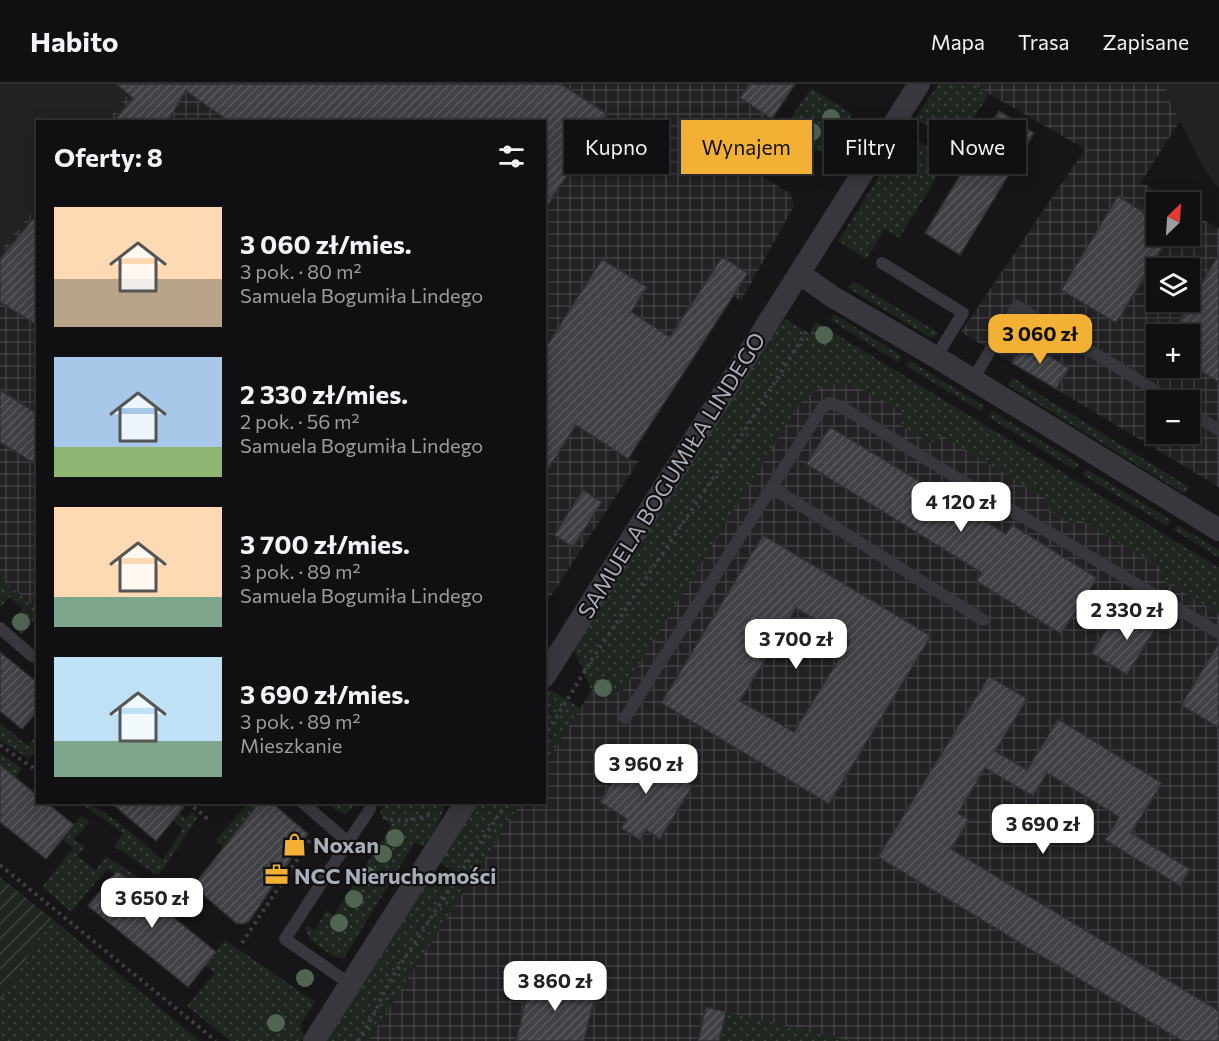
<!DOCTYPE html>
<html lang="pl">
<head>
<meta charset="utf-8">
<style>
	:root { --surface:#101012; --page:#19191b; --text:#f1f3f6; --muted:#9c9d9f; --line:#303032; --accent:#f2b134 }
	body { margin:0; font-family:Commissioner,sans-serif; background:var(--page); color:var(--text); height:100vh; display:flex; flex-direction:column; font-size:22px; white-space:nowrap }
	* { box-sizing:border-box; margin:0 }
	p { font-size:20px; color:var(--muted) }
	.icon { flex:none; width:33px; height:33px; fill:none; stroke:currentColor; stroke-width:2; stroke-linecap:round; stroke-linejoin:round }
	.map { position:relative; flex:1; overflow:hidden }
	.side { position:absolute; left:36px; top:36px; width:510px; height:684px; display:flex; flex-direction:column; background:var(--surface); border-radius:0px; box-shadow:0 3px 15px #0003,0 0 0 2px var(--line) }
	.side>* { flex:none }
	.hud { position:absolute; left:564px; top:36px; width:564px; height:54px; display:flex; gap:12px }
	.needle { width:39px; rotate:25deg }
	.controls { position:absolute; left:1146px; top:108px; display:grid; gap:12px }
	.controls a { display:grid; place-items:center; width:54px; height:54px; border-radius:0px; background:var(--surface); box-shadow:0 3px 15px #0003,0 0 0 2px var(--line); font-size:30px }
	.price { position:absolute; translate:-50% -51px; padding:0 14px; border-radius:12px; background:#fff; color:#222; font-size:20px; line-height:39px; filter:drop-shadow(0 2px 3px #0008) }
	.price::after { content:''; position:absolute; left:50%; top:36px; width:18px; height:14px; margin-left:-9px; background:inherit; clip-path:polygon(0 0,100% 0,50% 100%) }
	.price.current { background:var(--accent); color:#111 }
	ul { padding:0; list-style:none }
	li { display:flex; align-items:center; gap:18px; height:150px; padding:0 18px }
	li span { display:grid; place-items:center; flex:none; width:168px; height:120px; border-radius:0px; color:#555 }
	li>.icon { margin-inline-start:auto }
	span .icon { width:72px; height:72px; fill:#fffc; stroke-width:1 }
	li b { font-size:26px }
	h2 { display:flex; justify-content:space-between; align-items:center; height:72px; padding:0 18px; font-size:26px }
	.pill { padding:0 21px; border-radius:0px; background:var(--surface); box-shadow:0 3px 15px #0003,0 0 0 2px var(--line); font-size:21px; line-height:54px }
	.pill.current { background:var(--accent); color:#111 }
	header { display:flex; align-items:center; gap:36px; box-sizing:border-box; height:84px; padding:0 30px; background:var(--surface); border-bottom:2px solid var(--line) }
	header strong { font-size:28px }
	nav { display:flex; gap:33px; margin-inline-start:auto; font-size:21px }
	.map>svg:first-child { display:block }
</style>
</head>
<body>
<header>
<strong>Habito</strong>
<nav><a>Mapa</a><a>Trasa</a><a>Zapisane</a></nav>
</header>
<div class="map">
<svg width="1219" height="957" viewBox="0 0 1219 957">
	<defs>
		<pattern id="industrial-grid" width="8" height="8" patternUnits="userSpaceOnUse" patternTransform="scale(1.5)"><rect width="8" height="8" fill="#222225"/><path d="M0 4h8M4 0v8" fill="none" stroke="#3f3f43"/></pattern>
		<pattern id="grass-dots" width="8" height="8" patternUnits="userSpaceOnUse" patternTransform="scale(1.5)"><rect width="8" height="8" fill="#1e261f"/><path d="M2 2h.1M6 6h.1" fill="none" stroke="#3c433d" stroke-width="1.8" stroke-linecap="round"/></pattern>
		<pattern id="garden-furrows" width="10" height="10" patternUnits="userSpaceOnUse" patternTransform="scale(1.5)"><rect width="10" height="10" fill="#1e261f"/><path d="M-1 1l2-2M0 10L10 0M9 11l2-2" fill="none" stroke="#3c433d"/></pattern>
		<pattern id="building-hatch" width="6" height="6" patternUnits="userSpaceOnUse" patternTransform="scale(1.5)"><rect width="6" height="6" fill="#404145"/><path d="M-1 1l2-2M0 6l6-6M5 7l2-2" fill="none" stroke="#595a5e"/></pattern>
	</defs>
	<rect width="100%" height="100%" fill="#161618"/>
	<path fill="#222225" d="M0 0H136L106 37 38 38 37 122 0 168Z
		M1166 0H1219V105L1202 82 1166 10Z"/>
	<path fill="url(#industrial-grid)" fill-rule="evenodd" d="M136 0H765L786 13 743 81 791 110 794 122 741 217 709 196 602 357 628 375 639 377 545 521 544 38H106Z
		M972 0H1166V10L1180 37 1141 98 1174 118H1156V152H1190V128L1219 145V403L961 248 1085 65ZM1156 184H1190V218H1156ZM1156 250H1190V284H1156ZM1156 316H1190V350H1156Z
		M37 122V525L0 494V168Z
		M822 242 1219 484V957H368L520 719 544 718 545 680Z"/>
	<path fill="url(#grass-dots)" d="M938 0H972L989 10 957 60 915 35Z
		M811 4 852 30 834 58 823 68 803 64 781 49Z
		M906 49 948 76 899 154 885 145 866 175 838 157Z
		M853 197 939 249 931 254 848 204Z
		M834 230 902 272 898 278 830 236Z
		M785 235 809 249 816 238 1219 484V530L1163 496 1160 483 1081 436 1071 440 1050 427 1048 416 943 352 930 359 902 342V328C863 304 831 281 796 325L623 606C611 613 604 610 591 605L574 566 778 241Z
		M910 277 984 322 980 327 906 282Z
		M1013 294 1189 403 1184 410 1008 301Z
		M992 327 1079 380 1075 386 988 333Z
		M1086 385 1171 436 1167 442 1083 391Z
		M1178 441 1219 466V474L1174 446Z
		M0 494 37 525V536L35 535 22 550 10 539 23 524 9 513 0 524Z
		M550 605 580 624 545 680V613Z
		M0 639 28 662 37 650V662L29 675 0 656Z
		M0 669 22 684 15 694 0 681Z
		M80 719C100 718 145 761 163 776L183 745 173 736 179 729 186 735 192 728 198 733 158 792 114 762 123 749Z
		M248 719H260L224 763 216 756Z
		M326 719H356C345 735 340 730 326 719Z
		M383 719H444C445 734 431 750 423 763L415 758 344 874H338C326 866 304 858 306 841L315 846 326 827 334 831 391 742 380 728 384 720Z
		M477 719H520L368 957H326L429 797 440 803 451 786 440 778Z
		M81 732 90 738 74 755 85 763 77 772 96 786 106 772 152 802 146 811 107 785 71 828 42 803 73 764 62 755Z
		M51 834 200 957H0V918Z
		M225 856 315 918 301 940 303 953 301 957H230L187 922 214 889 205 882Z
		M726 928 851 957H719Z"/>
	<path fill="url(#garden-furrows)" d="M0 793 51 834 0 918Z"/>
	<path fill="url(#building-hatch)" stroke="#303034" stroke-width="1.5" fill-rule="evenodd" d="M116 0H561L607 30 544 127V38H230L186 7 167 38H113L133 14Z
		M749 0H795L772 35 740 14Z
		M999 27 1034 49 960 171 925 149Z
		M1118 112 1156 136V152H1170L1116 239 1061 206Z
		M38 129V242L0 218V175Z
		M1219 170V298L1190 281V250H1172Z
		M722 173 748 189 628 375 576 341 544 392V266L602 175 647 203 631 228 670 253Z
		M1024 257 1069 284 1056 305 1012 279Z
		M0 306 38 330V382L0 358Z
		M830 343 1006 450 1012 441 1097 494 1061 550 976 497 982 489 806 380Z
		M583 406 602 418 573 463 554 451Z
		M763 451 931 552 829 720 661 619ZM796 524 850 557 794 648 740 617Z
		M1140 521 1162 534 1127 591 1091 569 1110 540 1123 548Z
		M1219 559V644L1181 621Z
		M0 568 38 599V627L22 645 0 627Z
		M989 592 1027 615 995 667 1027 686 1058 635 1162 699 1131 749 1190 785 1180 802 1105 756 1119 733 1047 689 1033 712 985 684 958 729 969 736 951 765 1219 927V957H1182L878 773Z
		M633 664 693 701 660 755 646 746 640 756 621 744 627 735 600 718Z
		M0 681 38 712V718H46L74 741 46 775 0 738Z
		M110 718H188L156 757Z
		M260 718H271L308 750 252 833 248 838 242 840 236 839 193 802Z
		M117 787 216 868 188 903 88 822Z
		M532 890 596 907 584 957H516Z
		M706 923 726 928 719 957H698Z"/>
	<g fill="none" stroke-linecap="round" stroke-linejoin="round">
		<path stroke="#3d3f44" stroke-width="4" stroke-dasharray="3 4.5" stroke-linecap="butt" d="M544 653 593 574 747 343 808 245
			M0 661 36 686
			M188 718 210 737
			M383 733C399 740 415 736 431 730
			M0 781 216 957
			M242 859 312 753
			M358 957 373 932 389 898 507 718"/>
		<path stroke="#37383d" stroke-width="12" d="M882 179 963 229 936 273
			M973 295 1017 222 1171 316
			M1190 328 1219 346
			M773 404 983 536
			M0 544 32 572 38 574
			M625 634 822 324 830 319 840 322 942 385 1219 549
			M302 718 348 758 285 855 350 900
			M348 758 370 725"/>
		<path stroke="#37383d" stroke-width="22" d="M800 190 833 213 936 273 1219 446
			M544 593 919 0
			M314 957 466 718"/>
	</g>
	<g fill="#506452">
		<circle cx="831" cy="34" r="9"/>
		<circle cx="812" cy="48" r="9"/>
		<circle cx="824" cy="251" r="9"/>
		<circle cx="21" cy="538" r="9"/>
		<circle cx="603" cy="604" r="9"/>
		<circle cx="395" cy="754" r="9"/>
		<circle cx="383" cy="770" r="9"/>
		<circle cx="368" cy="792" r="9"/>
		<circle cx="354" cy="815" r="9"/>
		<circle cx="339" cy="839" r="9"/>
		<circle cx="305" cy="894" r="9"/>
		<circle cx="276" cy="939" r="9"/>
	</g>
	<defs>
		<symbol id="shop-bare" viewBox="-9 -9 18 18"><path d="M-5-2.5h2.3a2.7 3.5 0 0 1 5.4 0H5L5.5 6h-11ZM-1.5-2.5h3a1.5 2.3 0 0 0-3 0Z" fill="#f2b134" stroke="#111113" stroke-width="2.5" paint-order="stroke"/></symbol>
		<symbol id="office-bare" viewBox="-9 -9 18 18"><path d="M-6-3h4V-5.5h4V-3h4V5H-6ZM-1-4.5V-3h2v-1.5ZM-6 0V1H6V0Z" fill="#f2b134" stroke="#111113" stroke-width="2.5" paint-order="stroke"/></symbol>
	</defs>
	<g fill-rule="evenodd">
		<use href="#shop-bare" x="278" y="744" width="33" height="33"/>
		<use href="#office-bare" x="260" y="774" width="33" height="33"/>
	</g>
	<g text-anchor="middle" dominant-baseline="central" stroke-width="4.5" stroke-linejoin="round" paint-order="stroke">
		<g font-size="22" fill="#a8adb8" stroke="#111113">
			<text transform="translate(671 391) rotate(-58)">SAMUELA BOGUMIŁA LINDEGO</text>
		</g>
		<g font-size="22" font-weight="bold" fill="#a8adb8" stroke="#111113" text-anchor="start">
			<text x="313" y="760">Noxan</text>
			<text x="294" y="791">NCC Nieruchomości</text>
		</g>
	</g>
</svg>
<div class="controls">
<a><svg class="needle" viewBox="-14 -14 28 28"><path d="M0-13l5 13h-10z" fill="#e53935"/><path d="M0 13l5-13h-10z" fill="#9c9d9f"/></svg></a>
<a><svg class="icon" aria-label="layers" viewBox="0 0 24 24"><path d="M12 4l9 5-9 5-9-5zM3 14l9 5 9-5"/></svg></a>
<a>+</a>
<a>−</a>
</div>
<b class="price current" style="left:1040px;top:281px">3 060 zł</b>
<b class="price" style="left:961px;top:449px">4 120 zł</b>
<b class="price" style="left:1127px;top:557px">2 330 zł</b>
<b class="price" style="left:796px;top:586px">3 700 zł</b>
<b class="price" style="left:646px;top:711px">3 960 zł</b>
<b class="price" style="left:1043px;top:771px">3 690 zł</b>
<b class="price" style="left:152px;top:845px">3 650 zł</b>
<b class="price" style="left:555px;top:928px">3 860 zł</b>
<div class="hud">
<a class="pill">Kupno</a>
<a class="pill current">Wynajem</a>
<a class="pill">Filtry</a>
<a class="pill">Nowe</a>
</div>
<section class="side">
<h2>Oferty: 8<svg class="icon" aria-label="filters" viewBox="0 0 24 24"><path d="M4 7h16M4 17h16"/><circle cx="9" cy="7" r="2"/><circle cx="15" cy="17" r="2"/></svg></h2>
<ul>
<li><span style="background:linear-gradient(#ffd9b3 60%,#b9a48a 0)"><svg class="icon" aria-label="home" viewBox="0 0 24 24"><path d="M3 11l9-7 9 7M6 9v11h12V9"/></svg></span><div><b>3 060 zł/mies.</b><p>3 pok. · 80 m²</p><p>Samuela Bogumiła Lindego</p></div></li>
<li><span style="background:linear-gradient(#a9c7e8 75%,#8fb573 0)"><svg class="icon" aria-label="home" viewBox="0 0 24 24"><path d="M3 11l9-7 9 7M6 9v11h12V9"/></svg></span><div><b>2 330 zł/mies.</b><p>2 pok. · 56 m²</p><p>Samuela Bogumiła Lindego</p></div></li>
<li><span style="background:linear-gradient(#ffd9b3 75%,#7fa58c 0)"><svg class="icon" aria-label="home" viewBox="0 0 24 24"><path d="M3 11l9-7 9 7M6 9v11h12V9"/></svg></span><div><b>3 700 zł/mies.</b><p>3 pok. · 89 m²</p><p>Samuela Bogumiła Lindego</p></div></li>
<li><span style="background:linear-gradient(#bfe0f5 70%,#7fa58c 0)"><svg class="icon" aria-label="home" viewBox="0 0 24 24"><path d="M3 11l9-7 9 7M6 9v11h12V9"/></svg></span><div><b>3 690 zł/mies.</b><p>3 pok. · 89 m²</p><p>Mieszkanie</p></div></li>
</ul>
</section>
</div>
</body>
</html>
